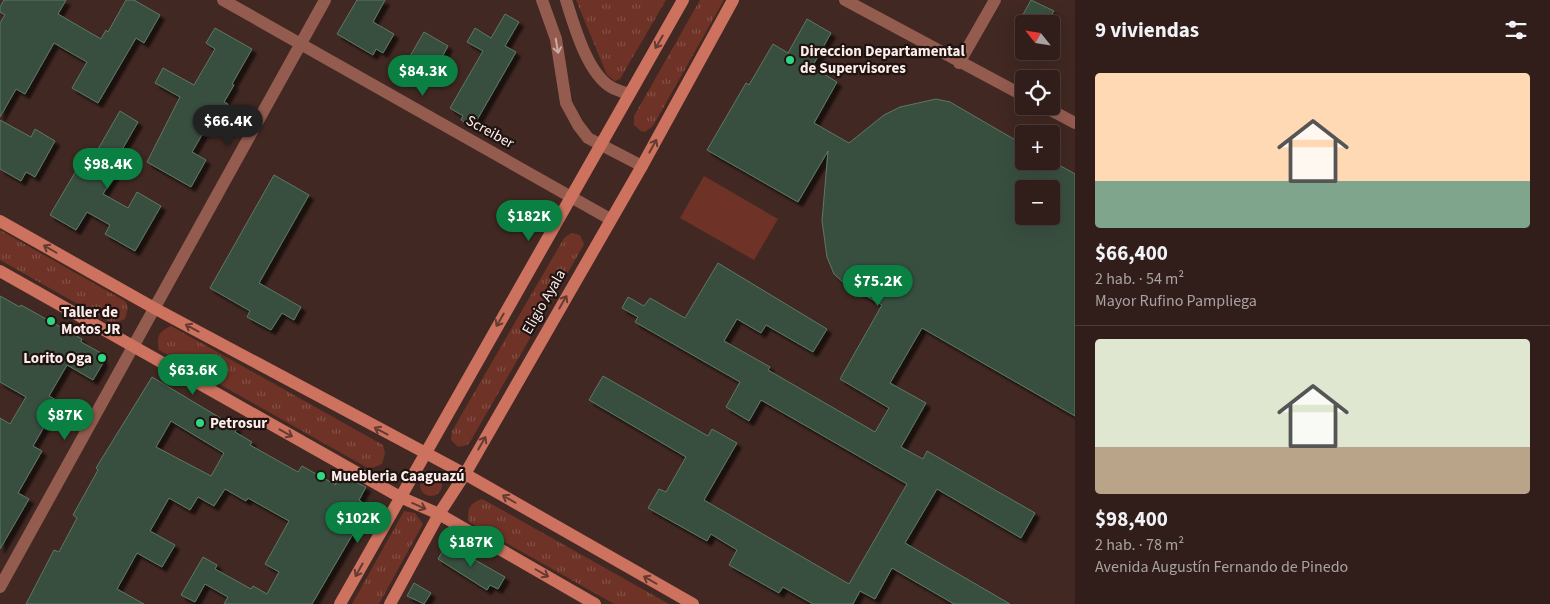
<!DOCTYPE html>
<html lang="es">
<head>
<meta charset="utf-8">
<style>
	:root { --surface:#311e1a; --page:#392723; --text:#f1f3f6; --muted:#a8a2a2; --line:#4c3c39; --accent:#0b8043 }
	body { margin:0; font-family:"Source Sans 3",sans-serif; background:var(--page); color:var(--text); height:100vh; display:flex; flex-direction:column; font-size:19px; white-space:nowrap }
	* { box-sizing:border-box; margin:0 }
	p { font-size:16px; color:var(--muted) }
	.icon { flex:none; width:28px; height:28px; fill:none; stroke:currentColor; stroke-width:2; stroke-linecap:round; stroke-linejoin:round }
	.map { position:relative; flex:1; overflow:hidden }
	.panel { display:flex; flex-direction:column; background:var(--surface); width:475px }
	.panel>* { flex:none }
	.needle { width:32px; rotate:300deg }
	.controls { position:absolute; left:1015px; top:15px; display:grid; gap:10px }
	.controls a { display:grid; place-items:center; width:45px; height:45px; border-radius:5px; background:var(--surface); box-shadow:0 5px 20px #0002,0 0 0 1px var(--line); font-size:25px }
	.price { position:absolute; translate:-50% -42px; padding:0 11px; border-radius:18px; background:var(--accent); color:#fff; font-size:16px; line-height:32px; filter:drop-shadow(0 1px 2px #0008) }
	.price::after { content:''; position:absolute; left:50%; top:30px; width:15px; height:11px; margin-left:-8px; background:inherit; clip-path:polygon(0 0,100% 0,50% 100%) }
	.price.selected { background:#222; color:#fff }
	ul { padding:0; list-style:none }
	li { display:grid; align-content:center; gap:10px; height:265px; padding:0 20px }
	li+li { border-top:1px solid var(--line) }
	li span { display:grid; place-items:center; height:155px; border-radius:5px; color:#555 }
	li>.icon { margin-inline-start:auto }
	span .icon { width:90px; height:90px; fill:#fffc; stroke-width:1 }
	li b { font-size:21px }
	h2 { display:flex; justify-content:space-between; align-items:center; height:60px; padding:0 20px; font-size:21px }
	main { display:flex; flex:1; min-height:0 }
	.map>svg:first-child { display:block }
</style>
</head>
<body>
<main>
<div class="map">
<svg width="1075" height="604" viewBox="0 0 1075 604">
	<defs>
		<pattern id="park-tufts" width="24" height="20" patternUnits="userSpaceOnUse" patternTransform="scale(1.25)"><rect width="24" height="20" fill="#6e3226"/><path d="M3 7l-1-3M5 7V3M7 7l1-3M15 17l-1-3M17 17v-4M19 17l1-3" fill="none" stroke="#845046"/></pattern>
		<filter id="shadow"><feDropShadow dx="4.5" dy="4.5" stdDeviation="1" flood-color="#0009"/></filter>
	</defs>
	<rect width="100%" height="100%" fill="#412822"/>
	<path fill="#6e3226" d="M704 176 778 219 754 260 680 218Z"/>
	<path fill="url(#park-tufts)" d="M576 0H666L620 79 615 81 607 75Z
		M700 0H724L653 126 645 132 641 131 634 125V116Z
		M0 230 125 301 128 308 125 319 113 324 0 260Z
		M571 233 580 235 584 244 582 248 470 442 467 445 458 447 451 440 452 431 564 238Z
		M171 326 383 445 385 453 382 464 370 469 366 467 159 350C156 337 159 331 171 326Z
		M420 485a11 11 0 1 1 22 0a11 11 0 1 1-22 0Z
		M482 499 488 502 669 604H614L469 522C466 509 470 503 482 499Z
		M404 511 415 513 423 524 379 604H352Z"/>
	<path fill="#374f3f" stroke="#5e7866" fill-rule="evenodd" filter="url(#shadow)" d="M4 0H66L58 14 101 39 106 30 108 32 126 0H134L160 15 144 43 136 38 98 103 72 88 87 62 54 43 25 94 16 89 0 117V23L5 15 0 12V7Z
		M357 0H385L373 22 394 34 383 53 376 49 373 55 337 34Z
		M1031 0 1054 11 1046 24H1018Z
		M505 14 519 22 505 46 516 52 473 127 461 120 463 116 450 108 483 51 467 42 475 28 491 38Z
		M807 19 831 33 812 67 837 82 814 123 849 143 884 115 900 107 936 99 950 102 1024 145V161H1052L1075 174V416L922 328 890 383 926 403 901 447 923 459 927 451 1035 513 1021 538 937 489 905 543 1010 604H954L892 568 875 599 860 591 853 604H813L783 587 779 593 729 565 737 550 711 534 707 541 648 508 659 489 666 492 686 457 589 400 603 376 708 436 712 429 737 443 704 500 849 584 907 484 761 400 749 421 726 407 740 382 635 322 638 317 622 308 628 297 644 306 650 298 685 318 718 263 827 329 813 352 766 325 761 333 737 319 724 341 770 367 768 370 875 432 889 408 840 379 882 305 845 284 834 274 827 257 822 221 828 151 798 202 707 150 746 83 749 85 773 44 788 53ZM1024 189H1051V216H1024Z
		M215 28 252 49 232 84 234 85 224 102 228 104 217 123 214 122 209 130 206 128 192 152 206 160 191 187 147 162 180 97 155 83 163 68 194 85 215 49 206 43Z
		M424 32 448 46 434 72 409 58Z
		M120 111 138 122 123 148 136 155 126 173 118 169 103 194 128 208 137 192 161 206 135 251 105 234 110 225 87 212 76 230 50 215 83 159 90 163Z
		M0 120 31 137 35 129 55 141 35 177 26 172 21 181 0 169Z
		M274 175 309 195 259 283 301 307 294 320 282 313 271 330 247 317 250 311 210 288Z
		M0 296 20 307 21 305 82 339 81 342 101 353 103 363 93 380 67 365 49 396 68 407 60 420 51 415 33 446 42 451 18 493 29 499 0 549V418L10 424 26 397 0 382Z
		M152 377 237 428 235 432 252 442 250 445 298 472 302 466 336 485 334 472 366 487 359 500 362 502 354 516 361 520 312 604H224L228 597 205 584 195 602 181 595 203 557 217 565 215 569 251 589 253 586 267 594 279 572 265 564 289 521 248 498 246 501 225 489 214 506 198 497 190 510 169 498 150 531 175 545 162 567 137 553 117 589 144 604H26L54 550 59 552 77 518 73 515 98 470 96 468ZM171 421 224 453 211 476 156 447Z
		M447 544 505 577 498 589 490 585 487 590 438 559Z
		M414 583 431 593 424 604 407 596Z"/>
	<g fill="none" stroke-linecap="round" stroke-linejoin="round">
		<path stroke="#945b4f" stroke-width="12" d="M223 0 610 219
			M542 0 556 39 566 103 578 125 588 138 642 166
			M566 0C574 25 587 73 611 87 616 90 623 92 629 94
			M845 0 1024 96
			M959 63 995 0
			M1043 106 1075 123
			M0 587 325 0"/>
		<path stroke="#cc725f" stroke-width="12" d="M0 221 154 308 465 474 693 604
			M0 271 400 497 439 514 595 604
			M340 604 683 0
			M390 604 439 514 465 474 642 166 733 0"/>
	</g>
	<defs><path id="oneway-shaft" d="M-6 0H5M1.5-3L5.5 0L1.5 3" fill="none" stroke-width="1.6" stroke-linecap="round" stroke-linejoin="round" transform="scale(1.25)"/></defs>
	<g stroke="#653a31">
		<use href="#oneway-shaft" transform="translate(659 42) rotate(120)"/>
		<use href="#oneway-shaft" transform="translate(653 146) rotate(-61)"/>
		<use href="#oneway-shaft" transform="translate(50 249) rotate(-150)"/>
		<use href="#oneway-shaft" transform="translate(563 302) rotate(-60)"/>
		<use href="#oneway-shaft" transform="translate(500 320) rotate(120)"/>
		<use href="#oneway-shaft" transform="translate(192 328) rotate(-152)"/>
		<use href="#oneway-shaft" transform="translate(381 431) rotate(-152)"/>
		<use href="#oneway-shaft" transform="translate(286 433) rotate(29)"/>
		<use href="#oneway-shaft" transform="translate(482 443) rotate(-60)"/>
		<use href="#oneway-shaft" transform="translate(509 499) rotate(-150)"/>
		<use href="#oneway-shaft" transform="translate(419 506) rotate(24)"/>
		<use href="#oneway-shaft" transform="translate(359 570) rotate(119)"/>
		<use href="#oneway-shaft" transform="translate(542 573) rotate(30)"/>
		<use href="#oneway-shaft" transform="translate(650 580) rotate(-150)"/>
	</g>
	<use stroke="#ceaca5" href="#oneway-shaft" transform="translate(557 46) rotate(80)"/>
	<g fill="#2ed883" stroke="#201412" stroke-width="2">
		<circle cx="790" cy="60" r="5"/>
		<circle cx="51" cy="321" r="5"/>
		<circle cx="102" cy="358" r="5"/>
		<circle cx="200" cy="423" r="5"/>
		<circle cx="321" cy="476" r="5"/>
	</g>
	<g text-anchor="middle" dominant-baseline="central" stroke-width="4.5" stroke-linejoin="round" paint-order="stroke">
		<g font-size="15" font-weight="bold" fill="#fdeeeb" stroke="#201412" text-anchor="start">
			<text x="800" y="51">Direccion Departamental<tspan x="800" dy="17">de Supervisores</tspan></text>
			<text x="61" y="312">Taller de<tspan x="61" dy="17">Motos JR</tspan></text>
			<text x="92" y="358" text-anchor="end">Lorito Oga</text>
			<text x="210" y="423">Petrosur</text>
			<text x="331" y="476">Muebleria Caaguazú</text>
		</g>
		<g font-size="15" fill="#fdeeeb" stroke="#201412">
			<text transform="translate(490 132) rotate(29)">Screiber</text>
			<text transform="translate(544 302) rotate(-60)">Eligio Ayala</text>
		</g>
	</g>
</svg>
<div class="controls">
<a><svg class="needle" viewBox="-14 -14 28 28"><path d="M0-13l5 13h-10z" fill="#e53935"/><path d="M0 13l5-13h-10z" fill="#a8a2a2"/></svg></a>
<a><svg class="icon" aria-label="locate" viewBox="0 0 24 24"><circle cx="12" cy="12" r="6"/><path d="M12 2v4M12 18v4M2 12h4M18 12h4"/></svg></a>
<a>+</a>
<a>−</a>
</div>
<b class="price" style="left:423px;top:97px">$84.3K</b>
<b class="price selected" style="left:228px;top:147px">$66.4K</b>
<b class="price" style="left:108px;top:190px">$98.4K</b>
<b class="price" style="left:529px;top:242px">$182K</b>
<b class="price" style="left:878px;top:307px">$75.2K</b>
<b class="price" style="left:193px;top:396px">$63.6K</b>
<b class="price" style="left:65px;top:441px">$87K</b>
<b class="price" style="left:358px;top:544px">$102K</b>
<b class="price" style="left:471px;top:568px">$187K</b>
</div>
<section class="panel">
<h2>9 viviendas<svg class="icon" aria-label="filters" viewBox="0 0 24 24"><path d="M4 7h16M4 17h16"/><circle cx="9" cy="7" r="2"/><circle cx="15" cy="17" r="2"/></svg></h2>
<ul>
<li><span style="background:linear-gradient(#ffd9b3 70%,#7fa58c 0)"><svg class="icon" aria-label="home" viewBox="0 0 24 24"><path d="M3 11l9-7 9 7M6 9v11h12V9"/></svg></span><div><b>$66,400</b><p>2 hab. · 54 m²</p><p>Mayor Rufino Pampliega</p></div></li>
<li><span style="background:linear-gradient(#dfe7d0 70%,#b9a48a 0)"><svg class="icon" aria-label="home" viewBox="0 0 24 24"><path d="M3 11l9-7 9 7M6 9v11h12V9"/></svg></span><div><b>$98,400</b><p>2 hab. · 78 m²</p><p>Avenida Augustín Fernando de Pinedo</p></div></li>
</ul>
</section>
</main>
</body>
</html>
